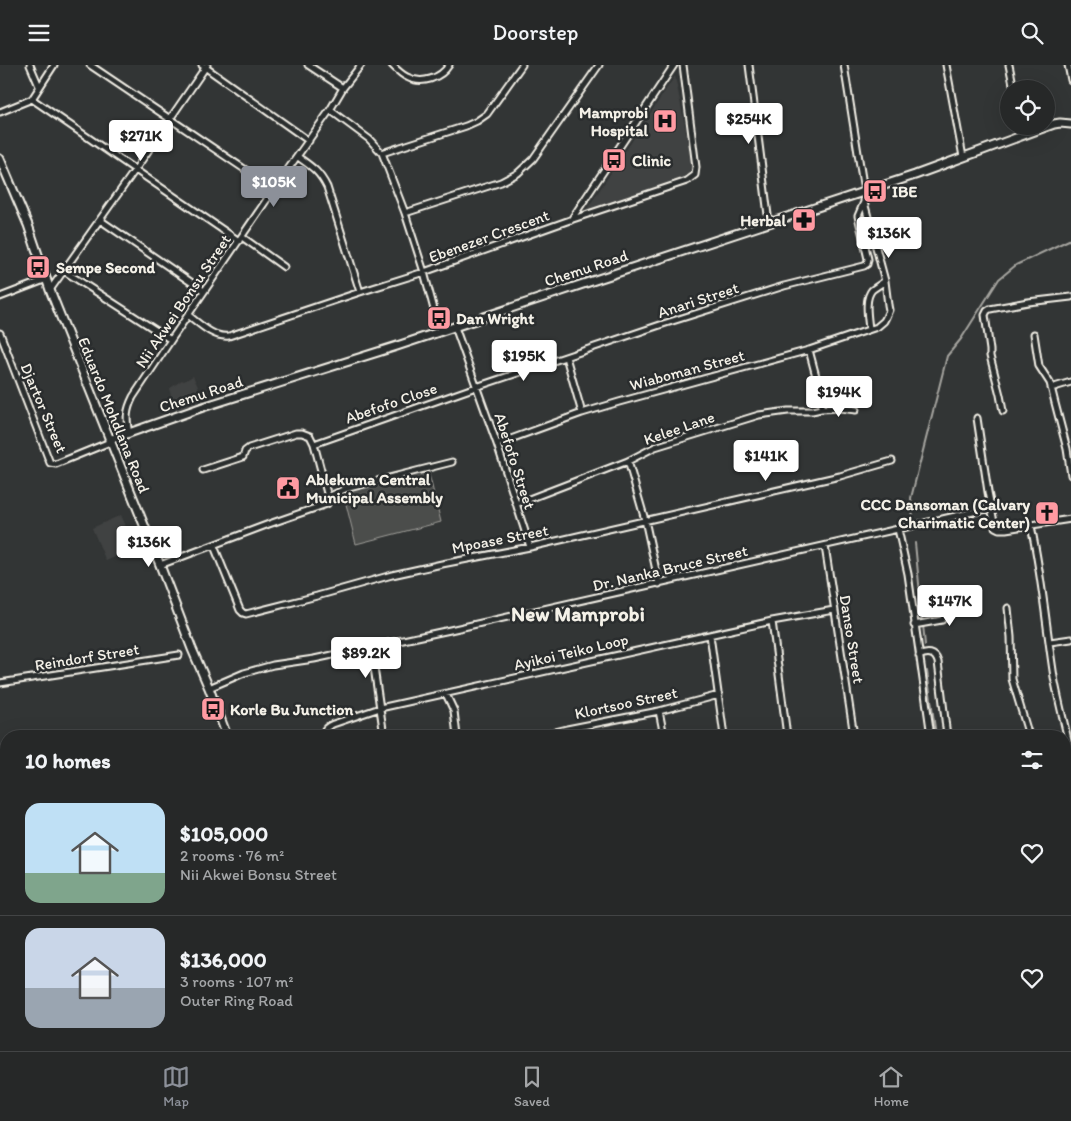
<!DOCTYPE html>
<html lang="en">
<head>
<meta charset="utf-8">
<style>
	:root { --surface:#262828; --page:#323434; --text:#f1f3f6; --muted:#a4a6a8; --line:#424445; --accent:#8c9099 }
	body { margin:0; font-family:Itim,sans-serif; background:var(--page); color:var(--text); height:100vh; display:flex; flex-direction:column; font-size:19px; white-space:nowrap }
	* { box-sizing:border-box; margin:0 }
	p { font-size:16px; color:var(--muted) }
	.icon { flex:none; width:28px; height:28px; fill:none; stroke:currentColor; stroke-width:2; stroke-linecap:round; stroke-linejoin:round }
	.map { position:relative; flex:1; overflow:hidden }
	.panel { position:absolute; left:0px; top:665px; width:1071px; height:321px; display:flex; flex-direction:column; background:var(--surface); border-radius:20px 20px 0 0; box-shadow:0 5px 20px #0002,0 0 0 1px var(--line) }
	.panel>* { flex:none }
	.buttons { position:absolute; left:1000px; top:15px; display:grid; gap:10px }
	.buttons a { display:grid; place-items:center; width:55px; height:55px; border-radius:50%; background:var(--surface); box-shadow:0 5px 20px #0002,0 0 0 1px var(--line); font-size:25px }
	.price { position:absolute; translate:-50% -42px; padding:0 11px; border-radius:5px; background:#fff; color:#222; font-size:16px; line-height:32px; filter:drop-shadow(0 1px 2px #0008) }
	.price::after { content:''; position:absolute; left:50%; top:30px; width:15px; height:11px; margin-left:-8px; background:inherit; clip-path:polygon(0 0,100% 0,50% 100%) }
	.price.active { background:var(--accent); color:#fff }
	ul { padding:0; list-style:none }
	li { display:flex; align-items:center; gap:15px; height:125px; padding:0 25px }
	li+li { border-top:1px solid var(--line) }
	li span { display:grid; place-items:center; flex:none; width:140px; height:100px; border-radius:15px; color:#555 }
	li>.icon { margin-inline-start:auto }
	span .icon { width:60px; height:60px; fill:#fffc; stroke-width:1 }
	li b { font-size:21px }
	h2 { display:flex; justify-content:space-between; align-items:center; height:60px; padding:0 25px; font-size:21px }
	header { display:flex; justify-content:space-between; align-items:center; height:65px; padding:0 25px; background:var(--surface); font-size:22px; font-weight:600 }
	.tab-bar { display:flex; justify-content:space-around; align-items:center; height:70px; border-top:1px solid var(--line); background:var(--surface); font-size:14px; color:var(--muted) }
	.tab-bar a { display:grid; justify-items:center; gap:2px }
	.tab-bar .active { color:var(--accent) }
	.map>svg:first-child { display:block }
</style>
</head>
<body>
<header><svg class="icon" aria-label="menu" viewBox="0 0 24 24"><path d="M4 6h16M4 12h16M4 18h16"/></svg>Doorstep<svg class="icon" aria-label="search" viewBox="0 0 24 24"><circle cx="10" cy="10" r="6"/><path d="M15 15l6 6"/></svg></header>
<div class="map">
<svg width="1071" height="986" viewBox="0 0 1071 986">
	<rect width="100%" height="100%" fill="#323535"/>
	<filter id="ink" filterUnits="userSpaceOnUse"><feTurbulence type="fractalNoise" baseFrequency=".02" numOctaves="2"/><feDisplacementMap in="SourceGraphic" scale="10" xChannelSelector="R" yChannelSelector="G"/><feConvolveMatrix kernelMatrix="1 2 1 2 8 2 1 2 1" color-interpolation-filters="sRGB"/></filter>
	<g filter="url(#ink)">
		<path fill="#404242" d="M675 11 693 101 688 111 585 147Z
			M193 311 205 337 177 347 169 324 182 315 184 316Z
			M121 450 135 483 106 496 92 463Z"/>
		<path fill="#4b4d4c" stroke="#a09f9a" d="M428 405 441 457 356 479 343 427Z"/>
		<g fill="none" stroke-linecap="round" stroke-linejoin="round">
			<path stroke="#a6a5a0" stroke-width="2" d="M913 453 911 433 947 291 961 274 999 214 1016 200 1071 174
				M915 478 925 580
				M927 606 936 671
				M1065 957 1071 956
				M976 980 977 986"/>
			<defs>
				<path id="street" d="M30 0 39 21
					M90 0 274 124
					M202 0 309 76
					M308 0 343 23
					M392 0C396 4 402 10 407 12 422 20 441 13 449 0
					M749 0 769 158
					M946 0 963 92
					M1009 0 1014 24
					M1068 0 1071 15
					M32 34 239 176
					M330 45 369 74 382 88 405 148 424 207 440 267
					M0 47 32 34 54 0
					M1022 61 1023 69
					M382 88 466 61 477 56 487 49 522 0
					M298 92C312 102 319 106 327 122L360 227
					M405 148 501 117 518 108 533 94 599 0
					M100 155 204 226
					M571 155 674 0
					M242 172 284 202
					M64 206 171 275
					M50 225 135 105 207 0
					M0 232 47 214
					M188 250C200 259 213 273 229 271L360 227 424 207 570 155 687 116 695 110 696 102 683 0
					M455 262 497 379 530 482
					M869 264C868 253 864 234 872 225 876 222 881 219 885 216
					M0 268 50 398 56 399 110 377
					M1034 269 1039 301 1050 318 1055 338 1067 384 1071 410
					M809 285 821 330V344
					M566 292 582 348
					M1051 323 1071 317
					M1003 346 1000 330 990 291V285L985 250 987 246 990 244 1028 237 1071 232
					M977 353 988 427 995 462 999 464H1006L1071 454
					M129 369C126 353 126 346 133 332L171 275 274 124 330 45 343 23 361 0
					M314 379 476 322 663 259 784 221 864 201 867 199 868 194 858 151 864 137
					M497 379 582 348 619 337 809 285 877 262 884 256 886 252 889 245 888 240 885 216 864 137V126L844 0
					M628 396 645 455 659 519
					M328 432 345 424 452 397
					M516 439 628 396 655 382 759 350 788 346H812L821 344 840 343 856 345
					M1031 461C1042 511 1046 561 1054 612 1058 634 1064 657 1069 679
					M898 464 908 509 931 671
					M214 481 240 545 243 548 246 549 317 531 392 510 442 499 530 482 840 411 892 396
					M825 481 854 671
					M160 500 269 459 327 439 328 432 314 379 310 371 302 368H296L249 383 245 386 243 392 240 393 203 405
					M1008 543 1011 572 1012 614 1029 671
					M772 556 787 671
					M914 560 942 555C945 552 945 548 948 544 954 534 964 535 974 535
					M710 570 724 671
					M1050 577 1071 574
					M371 582 384 671
					M919 591C927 587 935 587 938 597L947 671
					M0 618 179 590
					M209 623 244 608 273 600 314 594 450 565 991 443
					M446 629 454 646 457 671
					M659 646 664 671
					M323 671C324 664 326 662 333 659L380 643 772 556 834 545
					M539 671 567 664 659 646 719 630
					M0 714 6 712
					M1065 777 1071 802
					M0 833H6
					M217 980V986
					M624 980 625 986
					M831 980 832 986
					M891 980 892 986
					M971 980V986
					M286 986 321 980
					M721 986 768 980"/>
				<path id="secondary" d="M0 94 28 160 50 225 160 500 192 584 209 623 227 671
					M109 375 203 342 397 281 598 214 915 110 1054 59 1060 58 1071 59
					M283 980 284 986
					M41 986 84 980"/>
			</defs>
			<use href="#street" stroke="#f4f1e8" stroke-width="9"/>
			<use href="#secondary" stroke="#f4f1e8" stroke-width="11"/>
			<use href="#street" stroke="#2a2d2e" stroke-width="5"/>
			<use href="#secondary" stroke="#2a2d2e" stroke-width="7"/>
		</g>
	</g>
	<defs>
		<symbol id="hospital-square" viewBox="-11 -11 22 22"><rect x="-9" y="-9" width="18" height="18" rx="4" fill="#ff9aa2" stroke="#2a2d2e"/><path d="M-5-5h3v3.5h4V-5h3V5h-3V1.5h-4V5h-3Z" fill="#111"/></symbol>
		<symbol id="bus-square" viewBox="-11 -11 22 22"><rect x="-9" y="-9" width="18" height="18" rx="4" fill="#ff9aa2" stroke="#2a2d2e"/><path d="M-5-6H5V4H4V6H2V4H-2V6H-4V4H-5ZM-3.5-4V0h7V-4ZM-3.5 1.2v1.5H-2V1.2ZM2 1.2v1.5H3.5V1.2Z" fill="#111"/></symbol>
		<symbol id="pharmacy-square" viewBox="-11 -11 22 22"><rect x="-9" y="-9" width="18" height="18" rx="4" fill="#ff9aa2" stroke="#2a2d2e"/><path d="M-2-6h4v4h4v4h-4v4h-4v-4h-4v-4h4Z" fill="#111"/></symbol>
		<symbol id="civic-square" viewBox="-11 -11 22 22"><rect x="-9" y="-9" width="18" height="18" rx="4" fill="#ff9aa2" stroke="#2a2d2e"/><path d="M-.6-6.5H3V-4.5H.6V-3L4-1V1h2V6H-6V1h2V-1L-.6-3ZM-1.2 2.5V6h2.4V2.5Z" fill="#111"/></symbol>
		<symbol id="church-square" viewBox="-11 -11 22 22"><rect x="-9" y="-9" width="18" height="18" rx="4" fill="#ff9aa2" stroke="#2a2d2e"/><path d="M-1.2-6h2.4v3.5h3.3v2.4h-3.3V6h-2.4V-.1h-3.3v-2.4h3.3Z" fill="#111"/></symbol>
	</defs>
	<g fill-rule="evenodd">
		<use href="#hospital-square" x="651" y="42" width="28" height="28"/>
		<use href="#bus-square" x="600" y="81" width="28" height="28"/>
		<use href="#bus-square" x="861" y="112" width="28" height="28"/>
		<use href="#pharmacy-square" x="790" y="141" width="28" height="28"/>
		<use href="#bus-square" x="24" y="188" width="28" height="28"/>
		<use href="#bus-square" x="425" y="239" width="28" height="28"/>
		<use href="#civic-square" x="274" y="409" width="28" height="28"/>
		<use href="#church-square" x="1033" y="434" width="28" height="28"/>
		<use href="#bus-square" x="199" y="630" width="28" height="28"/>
	</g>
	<g text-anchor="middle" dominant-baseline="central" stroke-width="5" stroke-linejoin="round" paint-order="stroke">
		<g font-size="16" font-weight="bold" fill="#f4f1e8" stroke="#2a2d2e" text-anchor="start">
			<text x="648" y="47" text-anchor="end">Mamprobi<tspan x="648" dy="18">Hospital</tspan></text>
			<text x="632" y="95">Clinic</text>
			<text x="892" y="126">IBE</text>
			<text x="786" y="155" text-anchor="end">Herbal</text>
			<text x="56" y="202">Sempe Second</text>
			<text x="456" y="253">Dan Wright</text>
			<text x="306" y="414">Ablekuma Central<tspan x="306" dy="18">Municipal Assembly</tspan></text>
			<text x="1030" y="439" text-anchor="end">CCC Dansoman (Calvary<tspan x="1030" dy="18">Charimatic Center)</tspan></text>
			<text x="230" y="644">Korle Bu Junction</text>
		</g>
		<g font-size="16" fill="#f4f1e8" stroke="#2a2d2e">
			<text transform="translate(489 171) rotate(-20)">Ebenezer Crescent</text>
			<text transform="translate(586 203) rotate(-18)">Chemu Road</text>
			<text transform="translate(698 235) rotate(-18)">Anari Street</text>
			<text transform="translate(183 236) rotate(-56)">Nii Akwei Bonsu Street</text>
			<text transform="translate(687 305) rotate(-15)">Wiaboman Street</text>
			<text transform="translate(201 329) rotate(-18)">Chemu Road</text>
			<text transform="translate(391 338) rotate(-19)">Abefofo Close</text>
			<text transform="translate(44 343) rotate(67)">Djartor Street</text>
			<text transform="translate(114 350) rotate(68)">Eduardo Mohdlana Road</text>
			<text transform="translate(679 363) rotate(-19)">Kelee Lane</text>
			<text transform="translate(515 396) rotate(72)">Abefofo Street</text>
			<text transform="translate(500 474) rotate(-11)">Mpoase Street</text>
			<text transform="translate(670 503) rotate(-13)">Dr. Nanka Bruce Street</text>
			<text transform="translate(852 574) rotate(81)">Danso Street</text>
			<text transform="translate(571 587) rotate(-13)">Ayikoi Teiko Loop</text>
			<text transform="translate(87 592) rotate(-9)">Reindorf Street</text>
			<text transform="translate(626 638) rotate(-12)">Klortsoo Street</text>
		</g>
		<g font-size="21" font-weight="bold" fill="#f4f1e8" stroke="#2a2d2e">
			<text x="578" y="548">New Mamprobi</text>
		</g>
	</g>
</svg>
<div class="buttons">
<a><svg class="icon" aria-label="locate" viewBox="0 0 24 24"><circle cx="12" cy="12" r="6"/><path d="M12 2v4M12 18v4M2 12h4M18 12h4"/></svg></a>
</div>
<b class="price" style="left:749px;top:80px">$254K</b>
<b class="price" style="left:141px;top:97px">$271K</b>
<b class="price active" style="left:274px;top:143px">$105K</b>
<b class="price" style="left:889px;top:194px">$136K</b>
<b class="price" style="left:524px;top:317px">$195K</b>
<b class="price" style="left:839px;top:353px">$194K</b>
<b class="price" style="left:766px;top:417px">$141K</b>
<b class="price" style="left:149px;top:503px">$136K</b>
<b class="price" style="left:950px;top:562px">$147K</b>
<b class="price" style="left:366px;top:614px">$89.2K</b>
<section class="panel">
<h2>10 homes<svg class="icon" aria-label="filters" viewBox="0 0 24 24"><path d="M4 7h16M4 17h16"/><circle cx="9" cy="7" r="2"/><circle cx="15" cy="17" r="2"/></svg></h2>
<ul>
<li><span style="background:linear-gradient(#bfe0f5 70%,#7fa58c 0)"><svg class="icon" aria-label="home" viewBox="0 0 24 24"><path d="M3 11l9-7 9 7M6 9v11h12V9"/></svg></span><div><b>$105,000</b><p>2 rooms · 76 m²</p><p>Nii Akwei Bonsu Street</p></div><svg class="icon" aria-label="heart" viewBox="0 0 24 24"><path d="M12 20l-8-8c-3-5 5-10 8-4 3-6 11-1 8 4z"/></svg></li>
<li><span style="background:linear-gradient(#c9d6e8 60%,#9aa5b1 0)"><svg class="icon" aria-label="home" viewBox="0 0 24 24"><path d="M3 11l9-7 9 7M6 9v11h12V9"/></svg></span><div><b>$136,000</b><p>3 rooms · 107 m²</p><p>Outer Ring Road</p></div><svg class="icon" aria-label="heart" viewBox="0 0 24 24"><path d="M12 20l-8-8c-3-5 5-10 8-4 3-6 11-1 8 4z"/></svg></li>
</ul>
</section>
</div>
<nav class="tab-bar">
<a class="active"><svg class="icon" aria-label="map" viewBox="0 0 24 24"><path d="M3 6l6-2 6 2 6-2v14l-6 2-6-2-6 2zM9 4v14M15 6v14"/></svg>Map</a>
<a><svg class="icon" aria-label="saved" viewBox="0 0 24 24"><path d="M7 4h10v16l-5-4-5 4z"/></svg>Saved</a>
<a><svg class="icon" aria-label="home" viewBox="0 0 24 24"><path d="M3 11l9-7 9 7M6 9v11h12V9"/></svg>Home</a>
</nav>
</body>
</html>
